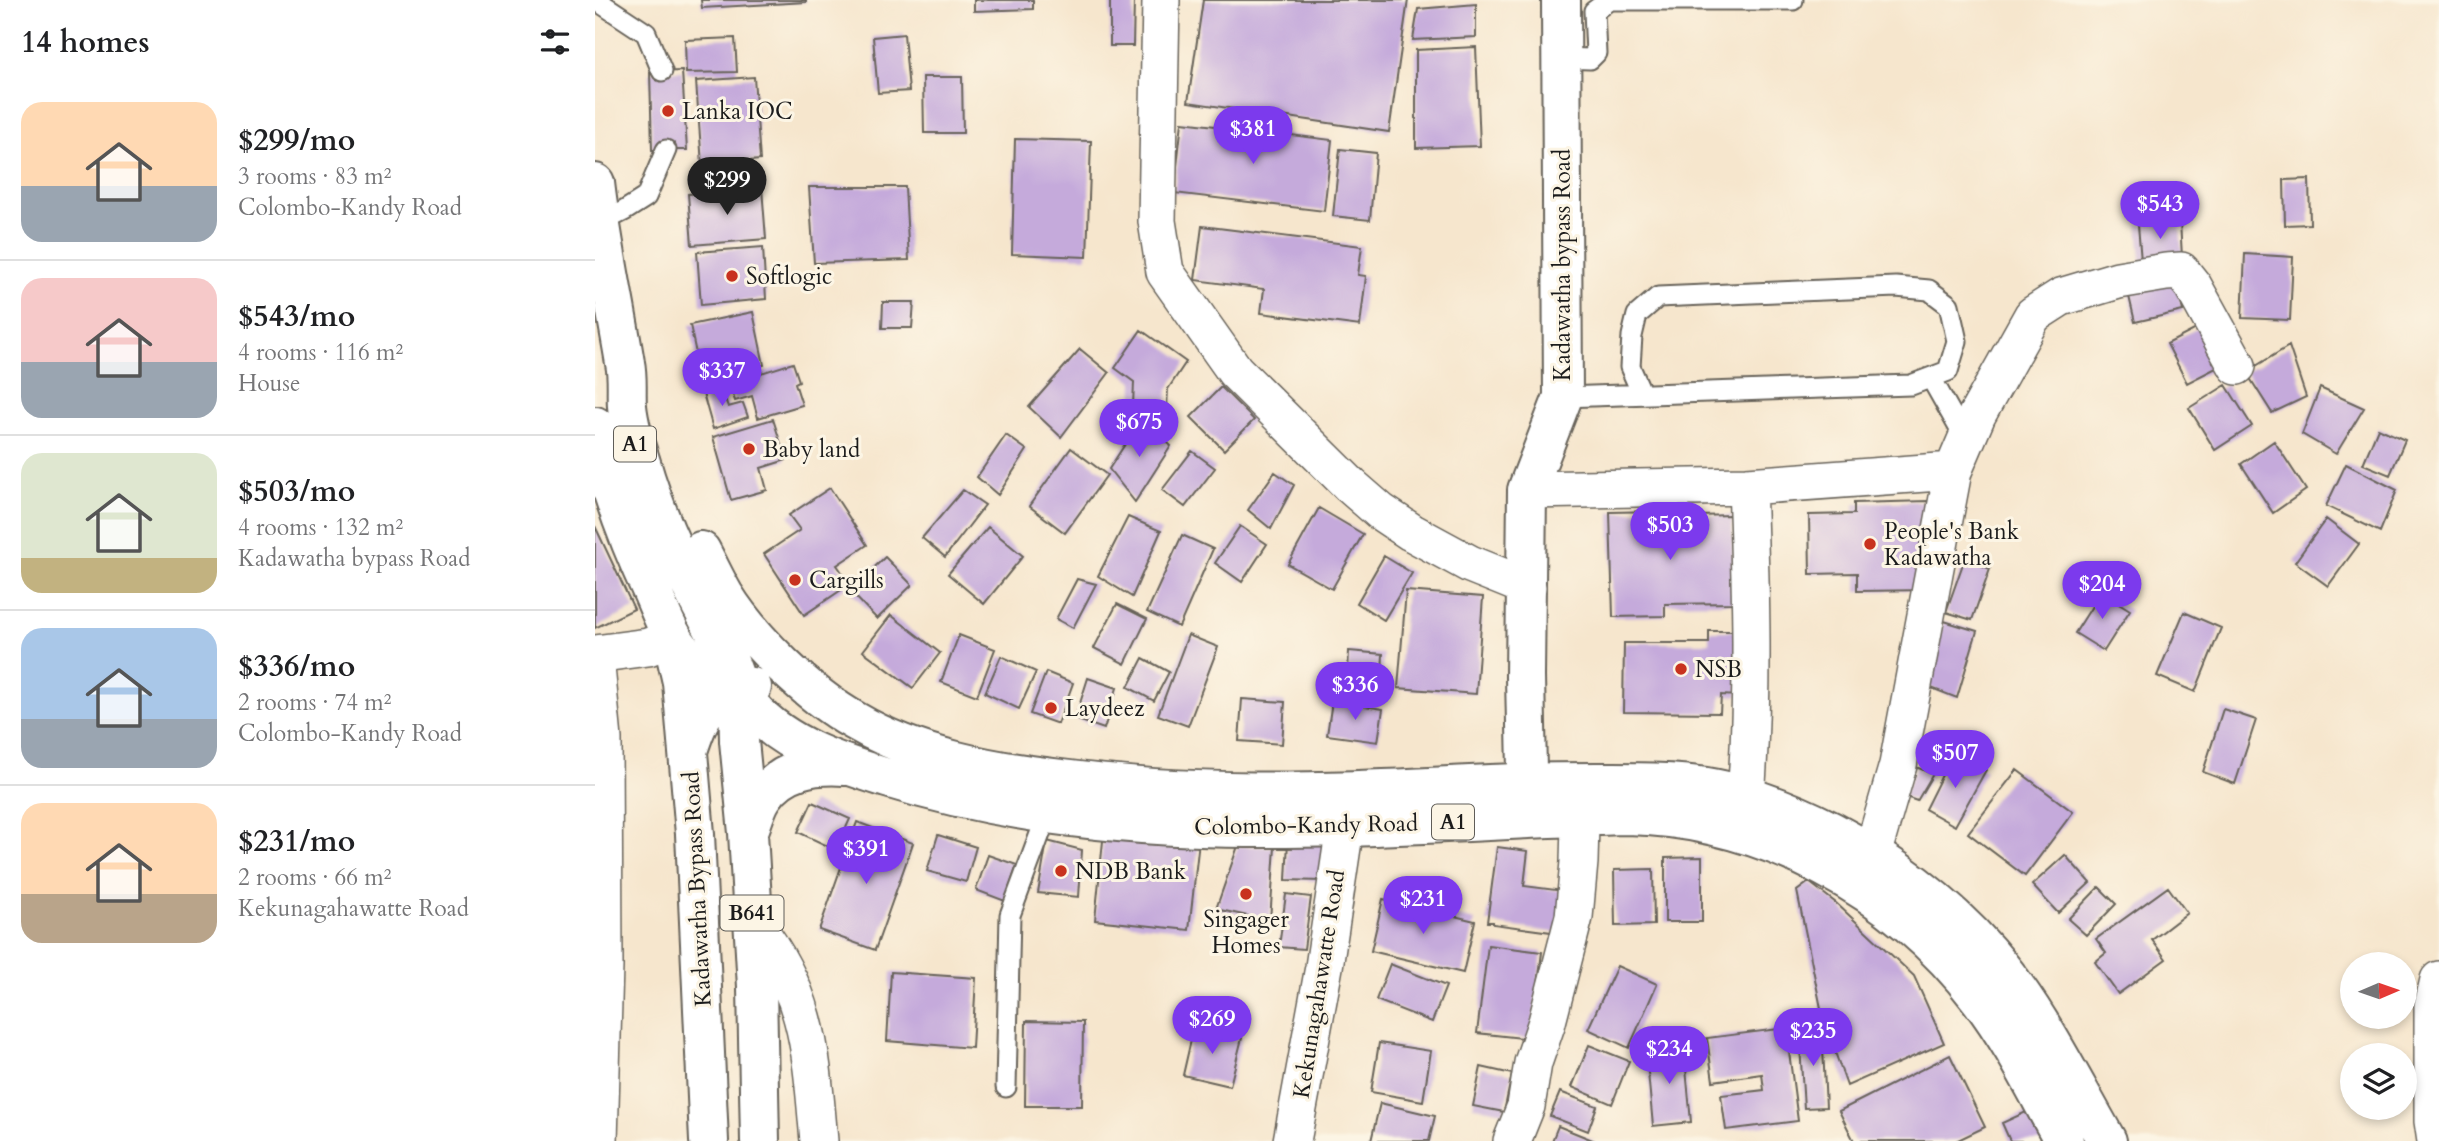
<!DOCTYPE html>
<html lang="en">
<head>
<meta charset="utf-8">
<style>
	:root { --surface:#fff; --page:#f6f6f6; --text:#202124; --muted:#757577; --line:#e0e0e0; --accent:#7c3aed }
	body { margin:0; font-family:Cardo,serif; background:var(--page); color:var(--text); height:100vh; display:flex; flex-direction:column; font-size:26px; white-space:nowrap }
	* { box-sizing:border-box; margin:0 }
	p { font-size:23px; color:var(--muted) }
	.icon { flex:none; width:38px; height:38px; fill:none; stroke:currentColor; stroke-width:2; stroke-linecap:round; stroke-linejoin:round }
	.map { position:relative; flex:1; overflow:hidden }
	.sheet { display:flex; flex-direction:column; background:var(--surface); width:595px }
	.sheet>* { flex:none }
	.needle { width:46px; rotate:88deg }
	.tools { position:absolute; left:1745px; top:952px; display:grid; gap:14px }
	.tools a { display:grid; place-items:center; width:77px; height:77px; border-radius:50%; background:var(--surface); box-shadow:0 4px 10px #0003; font-size:35px }
	.price { position:absolute; translate:-50% -60px; padding:0 16px; border-radius:24px; background:var(--accent); color:#fff; font-size:23px; line-height:46px; filter:drop-shadow(0 2px 4px #0008) }
	.price::after { content:''; position:absolute; left:50%; top:42px; width:21px; height:16px; margin-left:-10px; background:inherit; clip-path:polygon(0 0,100% 0,50% 100%) }
	.price.selected { background:#222; color:#fff }
	ul { padding:0; list-style:none }
	li { display:flex; align-items:center; gap:21px; height:175px; padding:0 21px }
	li+li { border-top:2px solid var(--line) }
	li span { display:grid; place-items:center; flex:none; width:196px; height:140px; border-radius:21px; color:#555 }
	li>.icon { margin-inline-start:auto }
	span .icon { width:84px; height:84px; fill:#fffc; stroke-width:1 }
	li b { font-size:30px }
	h2 { display:flex; justify-content:space-between; align-items:center; height:84px; padding:0 21px; font-size:30px }
	main { display:flex; flex:1; min-height:0 }
	.map>svg:first-child { display:block }
</style>
</head>
<body>
<main>
<section class="sheet">
<h2>14 homes<svg class="icon" aria-label="filters" viewBox="0 0 24 24"><path d="M4 7h16M4 17h16"/><circle cx="9" cy="7" r="2"/><circle cx="15" cy="17" r="2"/></svg></h2>
<ul>
<li><span style="background:linear-gradient(#ffd9b3 60%,#9aa5b1 0)"><svg class="icon" aria-label="home" viewBox="0 0 24 24"><path d="M3 11l9-7 9 7M6 9v11h12V9"/></svg></span><div><b>$299/mo</b><p>3 rooms · 83 m²</p><p>Colombo-Kandy Road</p></div></li>
<li><span style="background:linear-gradient(#f6c9c9 60%,#9aa5b1 0)"><svg class="icon" aria-label="home" viewBox="0 0 24 24"><path d="M3 11l9-7 9 7M6 9v11h12V9"/></svg></span><div><b>$543/mo</b><p>4 rooms · 116 m²</p><p>House</p></div></li>
<li><span style="background:linear-gradient(#dfe7d0 75%,#c2b280 0)"><svg class="icon" aria-label="home" viewBox="0 0 24 24"><path d="M3 11l9-7 9 7M6 9v11h12V9"/></svg></span><div><b>$503/mo</b><p>4 rooms · 132 m²</p><p>Kadawatha bypass Road</p></div></li>
<li><span style="background:linear-gradient(#a9c7e8 65%,#9aa5b1 0)"><svg class="icon" aria-label="home" viewBox="0 0 24 24"><path d="M3 11l9-7 9 7M6 9v11h12V9"/></svg></span><div><b>$336/mo</b><p>2 rooms · 74 m²</p><p>Colombo-Kandy Road</p></div></li>
<li><span style="background:linear-gradient(#ffd9b3 65%,#b9a48a 0)"><svg class="icon" aria-label="home" viewBox="0 0 24 24"><path d="M3 11l9-7 9 7M6 9v11h12V9"/></svg></span><div><b>$231/mo</b><p>2 rooms · 66 m²</p><p>Kekunagahawatte Road</p></div></li>
</ul>
</section>
<div class="map">
<svg width="1844" height="1141" viewBox="0 0 1844 1141">
	<rect width="100%" height="100%" fill="#fcf5e5"/>
	<filter id="ink" filterUnits="userSpaceOnUse"><feTurbulence type="fractalNoise" baseFrequency=".0143" numOctaves="2"/><feDisplacementMap in="SourceGraphic" scale="14" xChannelSelector="R" yChannelSelector="G"/><feConvolveMatrix kernelMatrix="1 2 1 2 8 2 1 2 1" color-interpolation-filters="sRGB"/></filter>
	<filter id="wash" filterUnits="userSpaceOnUse"><feTurbulence type="fractalNoise" baseFrequency=".00686" numOctaves="4" result="noise"/><feDisplacementMap in="SourceGraphic" scale="28" xChannelSelector="R" yChannelSelector="G"/><feGaussianBlur stdDeviation="1.57" result="paint"/><feColorMatrix in="noise" values="0 0 0 0 0 0 0 0 0 0 0 0 0 0 0 0 0 1.4 0 .05"/><feComposite in="paint" operator="in"/></filter>
	<g filter="url(#wash)">
		<rect width="100%" height="100%" fill="#f6e6cd"/>
		<g id="blocks">
			<path fill="#c5aadb" d="M106 0H211V2L107 8Z
				M379 0H438V9L379 11Z
				M515 0H539L538 46H515Z
				M608 0H813L794 132 593 102Z
				M881 4V37L818 40 823 9Z
				M309 34 314 91 283 93 278 37Z
				M140 38 142 72 91 73 90 40Z
				M881 47 885 146 821 148V50Z
				M87 71 92 150H57L55 72Z
				M159 77 165 160 107 165 101 81Z
				M328 77H367L368 133H329Z
				M587 122 737 140 729 211 579 193Z
				M420 139 496 141 492 257 417 254Z
				M745 149 781 153 775 220 738 216Z
				M1714 179 1715 224 1690 225 1689 180Z
				M214 187H310L314 260 219 263Z
				M167 188 171 239 97 245 93 194Z
				M1585 221 1587 257 1546 261 1543 225Z
				M607 226 767 246 763 275 771 276 765 326 666 313 669 289 600 280Z
				M168 247 171 299 106 305 102 252Z
				M1650 254 1698 257 1695 320 1647 318Z
				M1581 281 1588 311 1540 322 1533 292Z
				M288 302H319L317 328H287Z
				M158 312 169 365 106 378 95 325Z
				M1605 327 1625 366 1592 383 1572 344Z
				M546 330 591 362 573 389 572 408 538 406 539 382 520 368Z
				M1694 346 1711 397 1677 413 1651 372Z
				M485 349 514 373 466 437 434 407Z
				M198 363 204 381 200 383 207 405 163 418 157 396 140 401 134 383Z
				M125 384 133 407 148 403 153 417 118 429 107 390Z
				M1631 385 1657 426 1620 450 1594 408Z
				M626 387 659 420 629 450 596 417Z
				M1725 388 1769 408 1741 454 1707 434Z
				M547 418 576 446 540 502 514 469Z
				M178 419 191 460 166 468 172 490 136 500 118 437Z
				M1783 428 1810 440 1795 475 1768 464Z
				M411 435 432 450 403 495 382 477Z
				M1679 441 1711 490 1678 513 1646 464Z
				M476 448 512 475 470 533 434 506Z
				M597 451 620 468 590 507 567 490Z
				M1751 464 1802 490 1785 532 1731 506Z
				M680 472 699 485 676 529 653 510Z
				M235 488 272 545 242 565 255 584 209 615 169 554 205 530 194 515Z
				M368 490 390 505 350 557 327 538Z
				M1333 501 1335 590 1262 591V573L1215 574 1214 515 1259 514V503Z
				M724 508 768 534 737 589 693 564Z
				M1064 511 1067 517 1137 515 1139 603 1070 604V616L1018 617 1015 512Z
				M533 517 566 531 537 597 503 576Z
				M1731 519 1764 544 1733 586 1700 562Z
				M0 526 39 609 0 628Z
				M645 526 672 544 647 582 620 563Z
				M393 527 428 556 389 604 353 574Z
				M587 535 618 549 584 627 552 612Z
				M789 556 817 573 789 620 762 603Z
				M290 557 317 585 282 619 255 591Z
				M1370 558 1395 569 1377 620 1351 612Z
				M482 579 501 584 478 628 461 619Z
				M811 591 888 597 881 694 803 688Z
				M1506 592 1535 610 1509 651 1480 633Z
				M522 604 552 619 530 664 499 648Z
				M1589 612 1626 628 1600 692 1562 676Z
				M296 615 345 653 318 688 268 651Z
				M1349 621 1382 631 1362 698 1331 686Z
				M1114 631H1142L1143 696 1126 695 1125 713 1028 712 1029 643H1114Z
				M364 635 400 649 382 696 346 682Z
				M593 635 623 647 593 726 563 715Z
				M754 651 788 654 786 694 752 691Z
				M406 656 441 672 424 709 390 693Z
				M548 658 574 672 559 701 533 687Z
				M451 672 478 683 463 724 435 714Z
				M493 678 522 688 509 729 480 719Z
				M647 699 690 702 687 744 644 741Z
				M737 701 788 709 783 742 732 735Z
				M1628 709 1661 720 1640 784 1608 772Z
				M1357 755 1391 770 1360 826 1330 809Z
				M1321 767 1338 774 1322 801 1308 796Z
				M1422 770 1478 812 1430 876 1373 833Z
				M217 802 255 819 241 850 203 832Z
				M262 822 318 843 280 950 224 930Z
				M509 831 604 841 594 930 500 920Z
				M343 835 381 847 371 882 332 871Z
				M452 841 487 850 484 897 443 893Z
				M693 841 730 843 727 881 691 880Z
				M643 846 680 847 675 921 621 909Z
				M902 847 933 851 929 886 969 891 964 933 898 924V922H892Z
				M393 855 422 865 410 901 381 890Z
				M1470 855 1495 883 1463 913 1437 885Z
				M1107 857V922H1070V858Z
				M1058 869 1059 925 1020 926 1019 870Z
				M1214 882 1241 903 1319 976 1349 1043 1252 1086 1228 1018 1202 891Z
				M1504 887 1521 904 1491 935 1473 919Z
				M1573 887 1592 913 1557 940 1571 959 1523 994 1500 962 1511 953 1501 939Z
				M691 894 716 897 709 949 684 947Z
				M788 899 880 921 868 973 776 951Z
				M893 945 947 952 936 1039 882 1033Z
				M795 964 851 986 837 1022 781 1000Z
				M1022 966 1062 984 1034 1048 993 1029Z
				M296 972 381 978 377 1048 292 1041Z
				M431 1021 488 1022 487 1106H430Z
				M599 1027 647 1038 635 1086 588 1075Z
				M1183 1029 1185 1045 1193 1044 1203 1121 1131 1130 1126 1095 1169 1090 1167 1074 1118 1081 1112 1038Z
				M1227 1029 1231 1107 1209 1108 1204 1030Z
				M784 1043 836 1051 828 1101 776 1092Z
				M994 1045 1034 1061 1017 1104 977 1087Z
				M1089 1047 1096 1122 1058 1126 1051 1051Z
				M1355 1055 1390 1127 1361 1141H1259L1244 1111Z
				M886 1067 917 1074 909 1112 878 1106Z
				M965 1092 1002 1106 993 1131 955 1116Z
				M785 1103 840 1116 834 1141H776Z
				M1442 1107 1458 1141H1415L1407 1123Z
				M963 1126 1000 1141H957Z"/>
		</g>
	</g>
	<g filter="url(#ink)">
		<use href="#blocks" fill-opacity="0" stroke="#68635a" stroke-width="2"/>
		<g fill="none" stroke-linecap="round" stroke-linejoin="round">
			<defs>
				<path id="lane" d="M1 0 51 33 67 71
					M966 58 995 59 1001 53 999 11 1014 0H1198
					M5 223 29 211 51 197 71 150
					M1336 378 1371 440
					M968 397 1316 385 1353 371 1362 341 1354 305 1334 290 1301 287 1063 297 1042 315 1037 336 1035 367 1047 394
					M411 1087 415 915 452 815"/>
				<path id="street" d="M566 0 562 221 570 272 640 371 755 485 786 512 816 532 875 564 932 587
					M932 490 1152 486 1358 471
					M0 654 53 647 77 638
					M0 657 8 739 9 966 4 1141
					M1151 797C1159 693 1156 590 1152 486
					M1277 855 1303 765 1358 471 1382 415 1438 315 1466 297 1523 280 1571 272 1586 271 1598 286 1642 366
					M157 921C215 995 216 1052 224 1141
					M697 1141 729 967 750 827
					M917 1141 931 1106 938 1063 952 1022 979 917 984 862 986 787
					M1841 1141 1838 1121V1006L1844 980"/>
				<path id="secondary" d="M933 817 930 677 932 490 968 397 966 0"/>
				<path id="primary" d="M77 638 87 682 100 834 114 1141
					M93 751C104 716 110 704 143 686L144 741 153 833 162 987 165 1141
					M153 833C158 822 161 807 168 797 187 768 219 764 250 766"/>
				<path id="highway" d="M0 183C7 243 20 302 30 363 33 377 31 392 32 406 34 425 40 445 46 463 64 526 95 586 126 643 137 664 141 690 157 708 192 747 244 763 292 778 535 854 782 823 1032 815 1169 818 1302 889 1385 999 1418 1042 1442 1093 1469 1141
					M0 426C12 484 33 540 58 594 67 615 75 638 91 655 108 674 132 686 157 687
					M106 551C114 566 121 581 129 595 156 639 215 696 260 721 321 757 396 771 466 779 596 796 723 793 855 786 904 783 954 782 1004 782 1047 782 1094 781 1136 792 1170 801 1205 815 1236 831 1294 861 1350 903 1393 952 1442 1008 1475 1077 1512 1141"/>
			</defs>
			<use href="#lane" stroke="#68635a" stroke-width="23"/>
			<use href="#street" stroke="#68635a" stroke-width="40"/>
			<use href="#secondary" stroke="#68635a" stroke-width="42"/>
			<use href="#primary" stroke="#68635a" stroke-width="42"/>
			<use href="#highway" stroke="#68635a" stroke-width="42"/>
			<use href="#lane" stroke="#fff" stroke-width="19"/>
			<use href="#street" stroke="#fff" stroke-width="37"/>
			<use href="#secondary" stroke="#fff" stroke-width="38"/>
			<use href="#primary" stroke="#fff" stroke-width="38"/>
			<use href="#highway" stroke="#fff" stroke-width="38"/>
		</g>
	</g>
	<g fill="#c8321e" stroke="#fcf5e5" stroke-width="2.5">
		<circle cx="73" cy="111" r="7"/>
		<circle cx="137" cy="276" r="7"/>
		<circle cx="154" cy="449" r="7"/>
		<circle cx="1275" cy="544" r="7"/>
		<circle cx="200" cy="580" r="7"/>
		<circle cx="1086" cy="669" r="7"/>
		<circle cx="456" cy="708" r="7"/>
		<circle cx="466" cy="871" r="7"/>
		<circle cx="651" cy="894" r="7"/>
	</g>
	<g text-anchor="middle" dominant-baseline="central" stroke-width="6" stroke-linejoin="round" paint-order="stroke">
		<g fill="#fcf5e5" stroke="#5f5d58" stroke-width="2">
			<rect x="19" y="426.5" width="42" height="35" rx="5"/>
			<rect x="837" y="804.5" width="42" height="35" rx="5"/>
			<rect x="125.5" y="895.5" width="63" height="35" rx="5"/>
		</g>
		<g font-size="21" font-weight="bold" fill="#1c1c1c">
			<text x="40" y="444">A1</text>
			<text x="858" y="822">A1</text>
			<text x="157" y="913">B641</text>
		</g>
		<g font-size="23" fill="#1c1c1c" stroke="#fcf5e5" text-anchor="start">
			<text x="87" y="111">Lanka IOC</text>
			<text x="151" y="276">Softlogic</text>
			<text x="168" y="449">Baby land</text>
			<text x="1289" y="531">People's Bank<tspan x="1289" dy="26">Kadawatha</tspan></text>
			<text x="214" y="580">Cargills</text>
			<text x="1100" y="669">NSB</text>
			<text x="470" y="708">Laydeez</text>
			<text x="480" y="871">NDB Bank</text>
			<text x="651" y="919" text-anchor="middle">Singager<tspan x="651" dy="26">Homes</tspan></text>
		</g>
		<g font-size="23" fill="#1c1c1c" stroke="#fcf5e5">
			<text transform="translate(967 265) rotate(-90)">Kadawatha bypass Road</text>
			<text transform="translate(711 825) rotate(-1)">Colombo-Kandy Road</text>
			<text transform="translate(102 889) rotate(-93)">Kadawatha Bypass Road</text>
			<text transform="translate(724 984) rotate(-81)">Kekunagahawatte Road</text>
		</g>
	</g>
</svg>
<div class="tools">
<a><svg class="needle" viewBox="-14 -14 28 28"><path d="M0-13l5 13h-10z" fill="#e53935"/><path d="M0 13l5-13h-10z" fill="#757577"/></svg></a>
<a><svg class="icon" aria-label="layers" viewBox="0 0 24 24"><path d="M12 4l9 5-9 5-9-5zM3 14l9 5 9-5"/></svg></a>
</div>
<b class="price" style="left:658px;top:166px">$381</b>
<b class="price selected" style="left:132px;top:217px">$299</b>
<b class="price" style="left:1565px;top:241px">$543</b>
<b class="price" style="left:127px;top:408px">$337</b>
<b class="price" style="left:544px;top:459px">$675</b>
<b class="price" style="left:1075px;top:562px">$503</b>
<b class="price" style="left:1507px;top:621px">$204</b>
<b class="price" style="left:760px;top:722px">$336</b>
<b class="price" style="left:1360px;top:790px">$507</b>
<b class="price" style="left:271px;top:886px">$391</b>
<b class="price" style="left:828px;top:936px">$231</b>
<b class="price" style="left:617px;top:1056px">$269</b>
<b class="price" style="left:1218px;top:1068px">$235</b>
<b class="price" style="left:1074px;top:1086px">$234</b>
</div>
</main>
</body>
</html>
